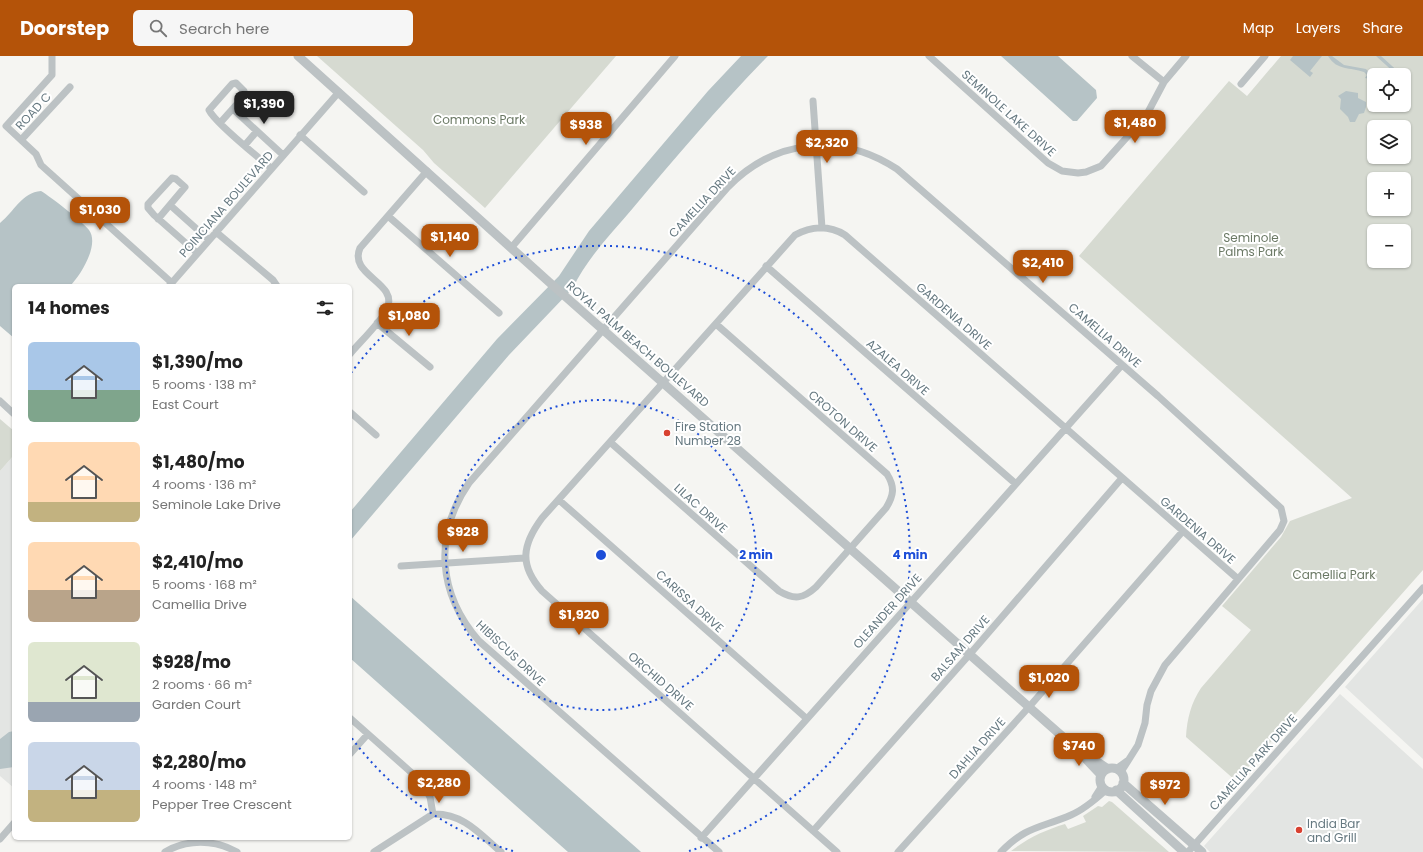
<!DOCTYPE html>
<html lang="en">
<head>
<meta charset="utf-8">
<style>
	:root { --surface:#fff; --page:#f6f6f6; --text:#222; --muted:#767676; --accent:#b45309 }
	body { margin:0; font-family:Poppins,sans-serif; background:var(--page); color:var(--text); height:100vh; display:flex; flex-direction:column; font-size:15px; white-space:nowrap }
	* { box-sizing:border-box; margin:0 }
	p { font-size:13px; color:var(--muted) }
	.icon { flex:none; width:22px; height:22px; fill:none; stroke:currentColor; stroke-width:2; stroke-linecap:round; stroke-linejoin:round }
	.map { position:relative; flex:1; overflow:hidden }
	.panel { position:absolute; left:12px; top:228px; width:340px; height:556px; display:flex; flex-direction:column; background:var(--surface); border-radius:6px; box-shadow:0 1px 3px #0004 }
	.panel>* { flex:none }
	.buttons { position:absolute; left:1367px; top:12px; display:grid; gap:8px }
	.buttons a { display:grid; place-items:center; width:44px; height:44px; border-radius:6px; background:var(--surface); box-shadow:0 1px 3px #0004; font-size:20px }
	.price { position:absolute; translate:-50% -34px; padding:0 9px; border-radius:8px; background:var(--accent); color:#fff; font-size:13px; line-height:26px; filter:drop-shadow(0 1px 2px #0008) }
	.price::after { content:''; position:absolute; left:50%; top:24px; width:12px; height:9px; margin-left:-6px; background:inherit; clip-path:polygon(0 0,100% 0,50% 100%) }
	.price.active { background:#222; color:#fff }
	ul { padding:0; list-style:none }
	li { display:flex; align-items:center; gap:12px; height:100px; padding:0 16px }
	li span { display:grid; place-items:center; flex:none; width:112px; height:80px; border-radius:6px; color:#555 }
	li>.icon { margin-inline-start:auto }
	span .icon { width:48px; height:48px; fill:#fffc; stroke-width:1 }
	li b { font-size:17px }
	h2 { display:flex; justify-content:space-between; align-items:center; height:48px; padding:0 16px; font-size:17px }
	header { display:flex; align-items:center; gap:24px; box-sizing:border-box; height:56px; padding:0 20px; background:var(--accent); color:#fff }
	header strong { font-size:19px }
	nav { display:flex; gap:22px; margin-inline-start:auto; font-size:14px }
	.search { width:280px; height:36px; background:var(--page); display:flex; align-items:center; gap:10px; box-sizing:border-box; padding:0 14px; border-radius:6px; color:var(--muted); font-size:15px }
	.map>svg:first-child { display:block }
</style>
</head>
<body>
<header>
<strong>Doorstep</strong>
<div class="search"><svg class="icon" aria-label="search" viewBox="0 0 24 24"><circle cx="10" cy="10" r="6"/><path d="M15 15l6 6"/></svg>Search here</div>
<nav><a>Map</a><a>Layers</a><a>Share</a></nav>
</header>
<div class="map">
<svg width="1423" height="796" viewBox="0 0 1423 796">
	<rect width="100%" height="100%" fill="#f5f5f2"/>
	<path fill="#e3e5e3" d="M14 399V732L0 720V415Z
		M1423 543V703L1345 631Z
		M1340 638 1423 713V796H1210L1204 790Z"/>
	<path fill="#d6dad1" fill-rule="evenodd" d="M317 0H616L485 152 434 107 423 94Z
		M1281 0H1423V514L1236 725 1186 681C1187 663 1191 647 1201 632L1251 574 1222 550 1281 481 1290 465 1352 442 1079 200 1229 25 1247 40ZM1374 19H1404V49H1374ZM1374 71H1404V101H1374ZM1374 123H1404V153H1374ZM1374 175H1404V205H1374Z
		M0 363 14 375V399L0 415Z
		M1109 745 1112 746 1169 796 1011 795C1028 782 1045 774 1065 768L1068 773 1086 766 1083 760 1098 750 1102 751Z"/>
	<path fill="#b6c3c6" d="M741 0H768C721 48 676 101 633 152 612 177 587 202 573 232L509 299 350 485V456L497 283 559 220 589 175 708 35Z
		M1001 0H1058L1096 34 1097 42 1077 65H1073Z
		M1293 0H1322L1310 15 1313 17 1310 21 1290 4Z
		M1328 0H1332L1344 9 1366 13 1374 23V34L1370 23 1365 22 1367 19 1364 16C1350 11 1337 15 1328 0Z
		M1376 0H1381L1402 19H1397Z
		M1346 35 1358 37V42L1366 46V51L1364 57 1359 58 1355 66H1350L1348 61 1340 53 1341 43 1338 40Z
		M41 135C51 141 83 166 89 174 100 189 80 220 70 230H14V282L0 270V167C14 156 22 136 41 135Z
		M350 540 640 795 641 796H568L542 773 350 602Z
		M14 675V711L0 713V683L9 676Z"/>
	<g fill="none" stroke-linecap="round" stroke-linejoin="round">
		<path stroke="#bcc2c4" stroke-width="7" d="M52 0V19L6 70 36 98 41 109 172 227
			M929 0 1048 107 1062 115 1078 117 1086 116 1101 110 1146 60 1164 26 1186 0
			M1132 0 1164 26
			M1241 28 1265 0
			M813 45 822 172
			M233 53 283 99
			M220 67 245 39 244 35 236 27 232 28 209 54C215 67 258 101 271 112
			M300 79 364 136
			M21 84 70 31
			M245 89 257 75
			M170 149 209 184
			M388 160 499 257
			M158 163 185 131 176 123 172 122 148 148V152L154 159 197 197
			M216 176 273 224 277 230
			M511 192 675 0
			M766 210 1016 428
			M169 230 339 36
			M377 267 430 311
			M350 298C359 287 382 265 387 253 399 226 348 220 360 192L427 115
			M0 345 14 358
			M350 356 376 379
			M610 386 779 535C794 544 803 543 816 531L886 452C894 439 895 431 887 418L716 268
			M559 444 806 662
			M401 510 525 502
			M350 662 422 726 430 741 433 758
			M350 698 367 679
			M1116 713 1127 705
			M1095 741 1102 730
			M813 775 970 598 1122 422
			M701 782 1122 309
			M0 783 14 767
			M165 796C187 783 214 783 237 796
			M374 796 433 758C463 757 480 778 501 796
			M719 796 479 585C438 538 433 479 469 427L728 131C775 83 841 76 897 113L1158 340 1281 452 1284 465 1280 474 1165 609 1151 635 1147 649 1145 667 1138 689 1121 716
			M837 796 542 535C519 509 522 489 542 462L795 179C811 170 829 169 845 179L1238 523
			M898 796 1029 651 1183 475
			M1001 796C1026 770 1041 772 1071 759 1083 754 1096 743 1106 734
			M1188 796 1423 532"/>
		<path stroke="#bcc2c4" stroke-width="9" d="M298 0 549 226 1029 651 1071 688 1108 713
			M1085 702 1101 719
			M1100 724a12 12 0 1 1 24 0a12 12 0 1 1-24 0Z
			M1123 727 1202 796
			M1116 734 1184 796"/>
	</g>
	<g fill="none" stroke="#1d4ed8" stroke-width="2" stroke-dasharray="2 4">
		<circle cx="601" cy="499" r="155"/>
		<path d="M513 795A309 309 0 0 1 351 681M351 317A309 309 0 1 1 689 795"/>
	</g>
	<g fill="#d84130" stroke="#fff" stroke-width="1.5">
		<circle cx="667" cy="377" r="4"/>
		<circle cx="1299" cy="774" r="4"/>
	</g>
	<g text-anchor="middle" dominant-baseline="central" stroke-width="4" stroke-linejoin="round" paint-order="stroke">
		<g font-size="12" fill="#667981" stroke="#fff">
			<text transform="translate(33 55) rotate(-47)">ROAD C</text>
			<text transform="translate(1009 57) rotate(42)">SEMINOLE LAKE DRIVE</text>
			<text transform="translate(702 146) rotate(-47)">CAMELLIA DRIVE</text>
			<text transform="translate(226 148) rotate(-49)">POINCIANA BOULEVARD</text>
			<text transform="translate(954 260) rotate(41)">GARDENIA DRIVE</text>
			<text transform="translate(1105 279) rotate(41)">CAMELLIA DRIVE</text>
			<text transform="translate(638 288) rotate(41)">ROYAL PALM BEACH BOULEVARD</text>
			<text transform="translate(898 311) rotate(41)">AZALEA DRIVE</text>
			<text transform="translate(843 365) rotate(41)">CROTON DRIVE</text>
			<text transform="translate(701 452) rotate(42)">LILAC DRIVE</text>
			<text transform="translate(1198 474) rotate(41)">GARDENIA DRIVE</text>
			<text transform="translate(690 545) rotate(42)">CARISSA DRIVE</text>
			<text transform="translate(887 555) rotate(-48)">OLEANDER DRIVE</text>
			<text transform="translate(960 592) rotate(-49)">BALSAM DRIVE</text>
			<text transform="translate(511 597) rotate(43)">HIBISCUS DRIVE</text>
			<text transform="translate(661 625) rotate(41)">ORCHID DRIVE</text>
			<text transform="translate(977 692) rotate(-48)">DAHLIA DRIVE</text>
			<text transform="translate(1253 706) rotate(-48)">CAMELLIA PARK DRIVE</text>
		</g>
		<g font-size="12" fill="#6b7965" stroke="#fff">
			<text x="479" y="63">Commons Park</text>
			<text x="1251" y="181">Seminole<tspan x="1251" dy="14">Palms Park</tspan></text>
			<text x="1334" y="518">Camellia Park</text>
		</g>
		<g font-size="12" fill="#667981" stroke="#fff" text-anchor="start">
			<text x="675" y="370">Fire Station<tspan x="675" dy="14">Number 28</tspan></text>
			<text x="1307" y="767">India Bar<tspan x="1307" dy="14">and Grill</tspan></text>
		</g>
	</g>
	<circle cx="601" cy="499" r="6" fill="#1d4ed8" stroke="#fff" stroke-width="2"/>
	<g font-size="12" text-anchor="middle" font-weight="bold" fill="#1d4ed8" stroke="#fff" stroke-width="4" stroke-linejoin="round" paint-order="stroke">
		<text x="756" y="503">2 min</text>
		<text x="910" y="503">4 min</text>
	</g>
</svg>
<div class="buttons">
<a><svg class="icon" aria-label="locate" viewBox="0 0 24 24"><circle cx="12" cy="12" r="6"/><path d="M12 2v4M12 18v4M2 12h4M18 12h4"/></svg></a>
<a><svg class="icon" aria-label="layers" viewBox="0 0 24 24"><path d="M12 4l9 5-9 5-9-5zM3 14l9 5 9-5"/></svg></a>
<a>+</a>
<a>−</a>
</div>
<b class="price active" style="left:264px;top:69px">$1,390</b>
<b class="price" style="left:1135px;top:88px">$1,480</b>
<b class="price" style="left:586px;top:90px">$938</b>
<b class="price" style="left:827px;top:108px">$2,320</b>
<b class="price" style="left:100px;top:175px">$1,030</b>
<b class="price" style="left:450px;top:202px">$1,140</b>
<b class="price" style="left:1043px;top:228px">$2,410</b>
<b class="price" style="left:409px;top:281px">$1,080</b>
<b class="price" style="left:463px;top:497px">$928</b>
<b class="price" style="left:579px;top:580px">$1,920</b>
<b class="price" style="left:1049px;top:643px">$1,020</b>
<b class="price" style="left:1079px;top:711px">$740</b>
<b class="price" style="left:439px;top:748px">$2,280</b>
<b class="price" style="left:1165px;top:750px">$972</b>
<section class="panel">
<h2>14 homes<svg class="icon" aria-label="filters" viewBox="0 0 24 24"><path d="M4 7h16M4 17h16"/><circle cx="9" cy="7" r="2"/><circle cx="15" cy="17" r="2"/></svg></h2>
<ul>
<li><span style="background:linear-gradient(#a9c7e8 60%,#7fa58c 0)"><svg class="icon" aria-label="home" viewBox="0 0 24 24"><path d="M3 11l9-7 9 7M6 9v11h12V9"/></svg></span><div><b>$1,390/mo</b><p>5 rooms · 138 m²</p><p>East Court</p></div></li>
<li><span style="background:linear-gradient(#ffd9b3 75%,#c2b280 0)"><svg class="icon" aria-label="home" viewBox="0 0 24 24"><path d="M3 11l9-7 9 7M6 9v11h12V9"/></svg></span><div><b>$1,480/mo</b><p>4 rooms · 136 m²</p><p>Seminole Lake Drive</p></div></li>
<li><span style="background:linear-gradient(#ffd9b3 60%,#b9a48a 0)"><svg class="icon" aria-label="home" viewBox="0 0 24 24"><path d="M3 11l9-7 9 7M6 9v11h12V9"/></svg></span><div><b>$2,410/mo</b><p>5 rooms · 168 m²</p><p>Camellia Drive</p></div></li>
<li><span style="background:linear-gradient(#dfe7d0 75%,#9aa5b1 0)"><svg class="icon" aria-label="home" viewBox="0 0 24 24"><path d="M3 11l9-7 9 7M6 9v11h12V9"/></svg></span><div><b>$928/mo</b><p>2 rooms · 66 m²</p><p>Garden Court</p></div></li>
<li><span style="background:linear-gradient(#c9d6e8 60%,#c2b280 0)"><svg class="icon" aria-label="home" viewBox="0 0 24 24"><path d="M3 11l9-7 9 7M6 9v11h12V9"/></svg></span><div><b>$2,280/mo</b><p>4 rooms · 148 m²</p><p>Pepper Tree Crescent</p></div></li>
</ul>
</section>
</div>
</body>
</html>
